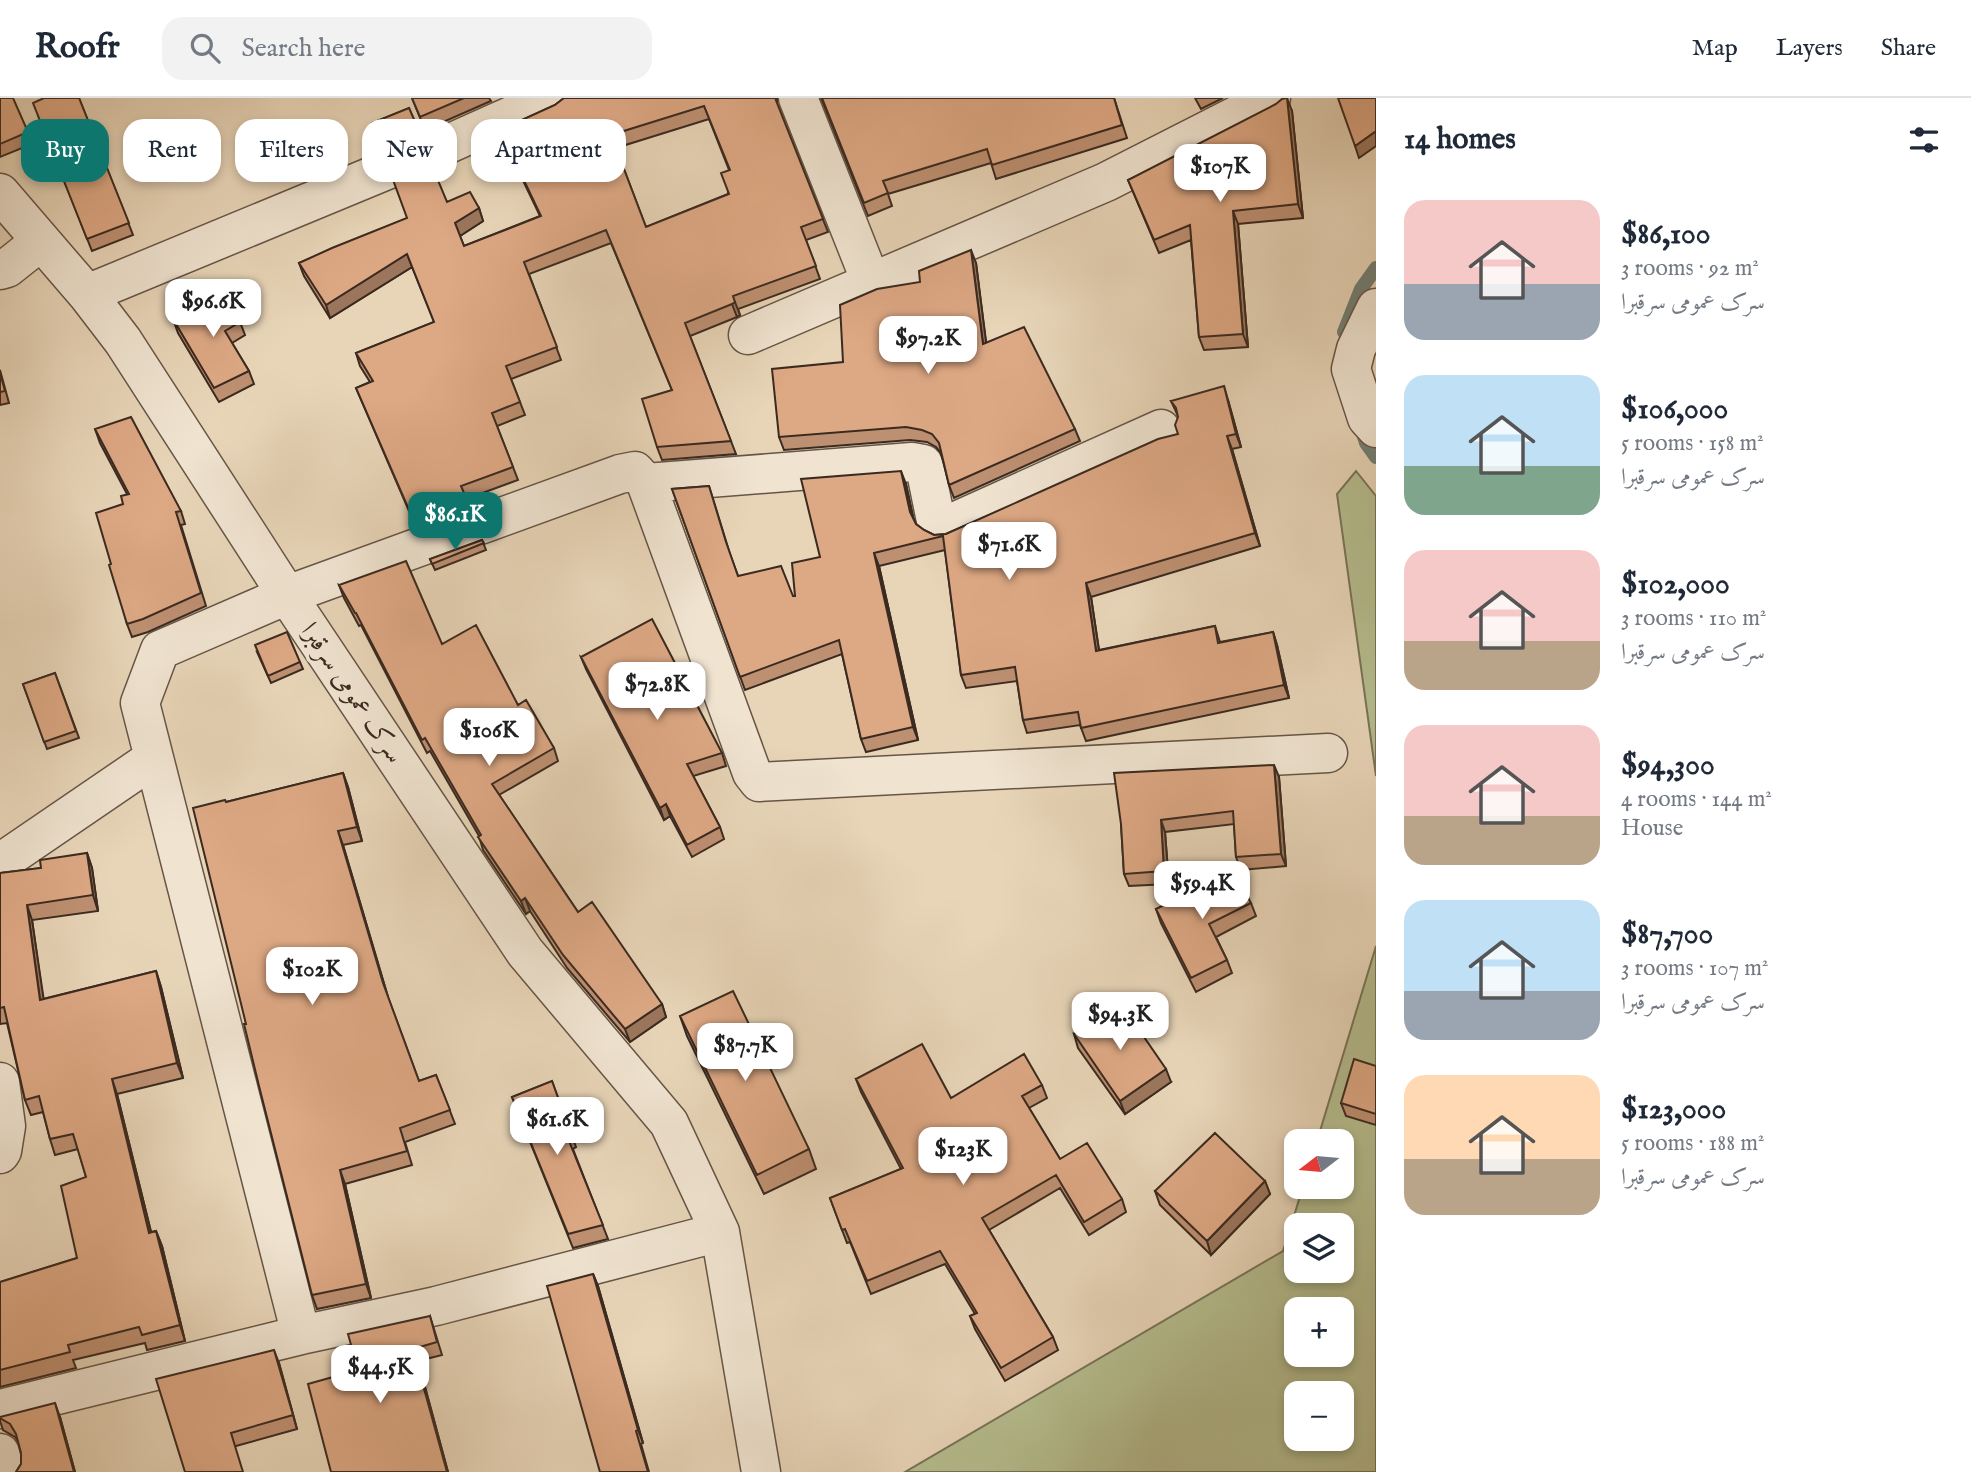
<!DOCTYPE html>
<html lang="en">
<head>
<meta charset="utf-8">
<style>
	:root { --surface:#fff; --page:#f2f2f3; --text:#1f2937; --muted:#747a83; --line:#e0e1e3; --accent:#0f766e }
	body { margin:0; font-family:"IM FELL English",Amiri,serif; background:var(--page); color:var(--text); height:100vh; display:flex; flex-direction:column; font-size:26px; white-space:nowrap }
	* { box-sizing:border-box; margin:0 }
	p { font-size:23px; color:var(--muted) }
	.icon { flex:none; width:38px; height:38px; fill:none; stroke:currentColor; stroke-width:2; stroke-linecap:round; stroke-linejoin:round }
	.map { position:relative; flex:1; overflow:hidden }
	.drawer { display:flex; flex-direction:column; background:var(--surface); width:595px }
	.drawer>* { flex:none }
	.banner { position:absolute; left:21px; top:21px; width:665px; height:63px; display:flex; gap:14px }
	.needle { width:46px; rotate:254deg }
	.buttons { position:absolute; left:1284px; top:1031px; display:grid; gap:14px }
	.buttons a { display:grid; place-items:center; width:70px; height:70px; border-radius:14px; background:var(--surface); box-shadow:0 4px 10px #0003; font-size:35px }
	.price { position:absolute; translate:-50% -60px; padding:0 16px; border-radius:14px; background:#fff; color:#222; font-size:23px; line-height:46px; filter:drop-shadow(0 2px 4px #0008) }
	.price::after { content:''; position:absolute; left:50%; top:42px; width:21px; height:16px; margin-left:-10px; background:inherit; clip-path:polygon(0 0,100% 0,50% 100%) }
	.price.current { background:var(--accent); color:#fff }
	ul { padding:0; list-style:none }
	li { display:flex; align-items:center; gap:21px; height:175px; padding:0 28px }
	li span { display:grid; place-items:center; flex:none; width:196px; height:140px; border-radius:21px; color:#555 }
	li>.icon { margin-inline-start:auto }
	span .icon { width:84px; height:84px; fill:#fffc; stroke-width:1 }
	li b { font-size:30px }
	h2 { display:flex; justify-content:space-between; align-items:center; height:84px; padding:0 28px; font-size:30px }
	.tag { padding:0 24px; border-radius:21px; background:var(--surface); box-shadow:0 4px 10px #0003; font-size:24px; line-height:63px }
	.tag.current { background:var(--accent); color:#fff }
	header { display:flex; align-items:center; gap:42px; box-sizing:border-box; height:98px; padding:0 35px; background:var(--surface); border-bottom:2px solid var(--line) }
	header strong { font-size:33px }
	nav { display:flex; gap:38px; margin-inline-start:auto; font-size:24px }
	.search { width:490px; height:63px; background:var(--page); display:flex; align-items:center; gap:18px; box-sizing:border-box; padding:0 24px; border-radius:21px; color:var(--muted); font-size:26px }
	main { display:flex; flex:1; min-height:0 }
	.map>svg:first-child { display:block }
</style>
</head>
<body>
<header>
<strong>Roofr</strong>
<div class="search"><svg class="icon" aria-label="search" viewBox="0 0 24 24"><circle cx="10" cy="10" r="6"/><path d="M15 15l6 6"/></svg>Search here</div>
<nav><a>Map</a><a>Layers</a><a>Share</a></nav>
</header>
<main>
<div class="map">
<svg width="1376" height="1374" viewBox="0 0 1376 1374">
	<rect width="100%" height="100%" fill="#e8d5b8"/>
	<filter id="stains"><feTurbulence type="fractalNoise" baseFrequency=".00286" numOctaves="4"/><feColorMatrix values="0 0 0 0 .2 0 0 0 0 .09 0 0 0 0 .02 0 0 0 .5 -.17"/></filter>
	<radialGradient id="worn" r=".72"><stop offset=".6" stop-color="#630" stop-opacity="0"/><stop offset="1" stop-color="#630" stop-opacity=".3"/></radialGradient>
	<path fill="#b5bd8f" stroke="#787458" stroke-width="2" fill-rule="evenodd" d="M1356 373 1376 398V678L1337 396Z
		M1376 848V1374H905L1283 1153 1303 1089 1342 1088V1043H1317ZM1297 1127H1342V1172H1297ZM1297 1211H1342V1256H1297ZM1297 1295H1342V1340H1297Z"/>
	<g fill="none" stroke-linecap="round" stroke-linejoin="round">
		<path stroke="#728076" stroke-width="14" d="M1344 234 1361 191 1376 170
			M1361 329 1366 345 1376 359"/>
		<defs>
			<path id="street" d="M798 0 871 184
				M0 95 87 196 123 243 287 497 525 854 669 1025 720 1134 761 1374
				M0 172 7 170 41 143
				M87 196 428 55 551 0
				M1376 210 1356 251 1351 271 1367 320 1376 330
				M748 237 1106 84 1271 0
				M646 385 912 364 923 366 926 374 936 423 943 429 1161 331
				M0 765 154 660
				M0 984 6 1028 2 1053 0 1056
				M301 1237 140 605 160 552 287 497 620 376 635 373 646 385 752 675 759 684 1328 655
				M0 1311 301 1237 436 1208 720 1134
				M0 1355 5 1374"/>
		</defs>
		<use href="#street" stroke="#665546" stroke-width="41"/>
		<use href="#street" stroke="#f0e4d1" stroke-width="38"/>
	</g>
	<path fill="#be9072" stroke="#3b2a20" stroke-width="2" fill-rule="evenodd" d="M0 0 28 34 32 46 0 59Z
		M79 0 133 137 92 153 38 17Z
		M412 0H489L491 3 425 32Z
		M564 0H777V6L828 134 806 142 820 181 738 211 740 217 737 219 690 238 736 356 662 362 657 349 672 292 611 145 529 176 561 262 511 281 525 317 497 328 518 382 466 401 469 408 415 427 356 290 370 284 360 268 356 255 434 224 412 169 330 220 304 178 299 165 447 104 479 110 483 123 460 138 464 148 540 118 505 45 500 32 555 7ZM709 21 729 72 728 96 646 129 616 50Z
		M821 0H1114L1127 40 996 81 991 65 888 96 892 108 868 118Z
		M1195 0H1223L1201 11Z
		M409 10 419 35 381 51 372 25Z
		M1292 13 1303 120 1238 126 1248 249 1204 252 1199 239 1191 142 1159 155 1128 82Z
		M976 165 986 245 1075 331 1080 343 954 400 949 387 941 355 936 349 927 344 910 342 784 352 779 339 843 264 920 184Z
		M173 221 240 224 245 237 232 245 249 273 254 286 219 304 178 235Z
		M0 272 9 305 0 307Z
		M1228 302 1241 349 1232 351 1260 448 1091 499 1099 552 1215 528 1220 544 1273 534 1277 547 1289 600 1086 643 1080 627 1027 635 1023 622 1017 583 966 590 961 577 945 452 879 468 918 642 866 654 861 641 842 556 745 592 672 391 709 388 730 456 738 478 793 498H795L820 459 906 386 913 420 916 426 924 432 934 437 946 436 1178 336V318L1171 303Z
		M95 331 181 413 185 426 181 427 206 508 148 534 132 539 127 526 111 466 123 406 127 396 100 345Z
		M482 442 486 452 435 472 430 461Z
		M339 487 442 546 518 607 554 650 558 663 499 697 578 814 662 906 666 919 630 944 567 870 530 813 526 816 483 752 479 738 430 653 427 655 361 527 359 528 344 500Z
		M257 554 300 564 303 571 271 585Z
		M581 559 722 655 726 668 693 678 720 729 724 741 692 759 670 718 664 722 586 571Z
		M55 575 79 640 47 651 23 586Z
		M343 675 348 689 362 743 343 747 388 899 419 983 436 977 455 1026 405 1044 412 1067 345 1086 371 1200 317 1211 312 1197 246 926 226 704Z
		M1279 679 1286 768 1241 772 1236 759 1234 726 1165 734 1169 786 1129 788 1124 776 1121 726Z
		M87 755 92 770 98 813 32 822 43 901 156 873 161 889 183 980 117 996 151 1134 156 1133 162 1148 185 1243 147 1252 145 1245 73 1262 76 1270 0 1289V1184L77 1160 86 1079 78 1051 55 1057 50 1041 43 1014 31 1017 25 1002 7 925 0 926V775L41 770Z
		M1251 805 1256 818 1216 839 1227 862 1232 875 1196 894 1161 825 1156 811Z
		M680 918 809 1051 816 1071 764 1096 687 938Z
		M1074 936 1171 984 1125 1016 1078 950Z
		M1376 968V1027L1346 1018 1341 1005Z
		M856 981 951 1000 1042 987 1047 1000 1029 1010 1060 1061 1122 1101 1126 1114 1089 1137 1060 1090 989 1132 1053 1239 1058 1252 1005 1283 975 1231 970 1218 975 1216 945 1166 871 1196 850 1144 847 1145 830 1100 901 1071 861 994Z
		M552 983 576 1049 573 1051 608 1141 573 1150 512 999Z
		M1265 1083 1270 1096 1211 1157 1160 1107 1155 1093Z
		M593 1176 598 1188 643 1345 641 1346 649 1374H600Z
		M430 1218 442 1257 418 1263 448 1374H331Z
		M279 1265 297 1331 236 1348 185 1374Z
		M0 1319H60L75 1374H16L21 1366V1355L19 1345 15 1339 3 1332 0 1323Z"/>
	<path fill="#9b765c" stroke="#3b2a20" stroke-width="2" d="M1287 0 1292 13 1303 120 1298 106Z
		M1376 33V48L1359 60 1355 48Z
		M479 110 483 123 460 138 455 125Z
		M1233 113 1238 126 1248 249 1243 236Z
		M971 152 976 165 988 259 983 246Z
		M407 156 412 169 330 220 326 207Z
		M735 204 740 217 737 219 732 206Z
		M1224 288 1228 302 1241 349 1236 336Z
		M1227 338 1232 351 1260 448 1255 435Z
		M901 373 906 386 915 427 910 414Z
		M874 455 879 468 918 642 913 629Z
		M1086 485 1091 499 1101 566 1096 553Z
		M1273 534 1277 547 1289 600 1284 587Z
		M1274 667 1279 679 1286 768 1281 756Z
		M343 675 348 689 362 743 357 729Z
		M666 706 670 718 664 722 660 710Z
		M1161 722 1165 734 1169 786 1164 773Z
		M338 733 343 747 388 899 383 885Z
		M87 755 92 770 98 813 93 797Z
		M525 800 530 813 526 816 521 803Z
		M27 807 32 822 46 917 40 902Z
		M156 873 161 889 183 980 177 965Z
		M662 906 666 919 630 944 625 931Z
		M1166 971 1171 984 1125 1016 1120 1003Z
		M112 981 117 996 155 1150 149 1135Z
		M340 1072 345 1086 371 1200 366 1186Z
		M1265 1083 1270 1096 1211 1157 1207 1143Z
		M156 1133 162 1148 185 1243 180 1227Z
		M593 1176 598 1188 643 1345 638 1332Z
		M413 1251 418 1263 448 1374H447Z
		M274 1252 279 1265 297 1331 293 1317Z
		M55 1305 60 1319 75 1374H74Z"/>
	<path fill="#dda884" stroke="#3b2a20" stroke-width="2" fill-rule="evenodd" d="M0 0H13L28 34 0 46Z
		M44 0H79L129 125 87 141 33 5Z
		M412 0H464L420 19Z
		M564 0H775L823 121 801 129 816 168 733 198 735 204 732 206 685 225 731 343 657 349 642 301 672 292 606 132 524 164 557 249 506 268 520 304 492 315 513 369 461 388 464 395 410 414 356 290 373 283 356 255 434 224 407 156 326 207 299 165 332 150 407 120 392 79 430 63 447 104 470 94 479 110 455 125 464 148 541 118 500 32 555 7ZM704 8 730 72 721 75 729 96 646 129 611 37Z
		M822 0H1114L1122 27 992 67 987 51 883 83 888 95 864 105Z
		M1287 0 1298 106 1233 113 1243 236 1199 239 1190 127 1154 142 1128 82 1276 6 1282 1Z
		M1338 0H1376V33L1355 48Z
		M409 10 417 28 379 44 372 25Z
		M971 152 983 246 1024 229 1075 331 949 387 939 345 932 336 922 332 906 329 779 339 772 271 843 264 840 207 877 191 920 184 919 173Z
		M222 193 240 224 225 233 249 273 214 290 173 221Z
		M0 275 5 293 0 294Z
		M1224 288 1236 336 1227 338 1255 435 1086 485 1096 553 1215 528 1218 545 1273 534 1284 587 1081 630 1078 614 1023 622 1015 569 961 577 943 438 874 455 913 629 861 641 839 542 740 579 672 391 709 388 726 444 738 478 781 468 793 498H795L792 465 820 459 801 381 901 373 910 414 916 426 924 432 934 437 946 436 1158 341 1178 336 1175 327 1178 319 1176 310 1171 303Z
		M131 319 181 413 176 414 201 495 143 521 127 526 109 467 111 466 96 415 123 406 121 398 129 396 95 331Z
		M482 442 484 445 432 466 430 461Z
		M406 463 442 546 476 527 518 607 526 602 554 650 492 686 578 814 592 804 662 906 625 931 563 857 525 800 521 803 478 739 481 737 425 640 422 642 356 515H355L339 487Z
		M652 521 722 655 687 666 720 729 687 747 666 706 660 710 581 559Z
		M287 534 300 564 268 578 255 547Z
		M55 575 76 633 44 644 23 586Z
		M1274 667 1281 756 1236 759 1233 713 1161 722 1164 773 1124 776 1121 726 1114 675Z
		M343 675 357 729 338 733 383 885 419 983 436 977 450 1012 400 1030 407 1053 340 1072 366 1186 312 1197 259 988 244 926H246L193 710 225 702 226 704Z
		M87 755 93 797 27 807 40 902 156 873 177 965 112 981 149 1135 156 1133 180 1227 142 1237 139 1229 68 1247 70 1254 0 1272V1184L77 1160 61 1088 86 1079 73 1036 50 1041 39 998 25 1002 4 909 0 910V775L41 770 40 762Z
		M1234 772 1251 805 1209 826 1227 862 1191 880 1156 811Z
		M733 893 809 1051 757 1077 680 918Z
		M1120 904 1166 971 1120 1003 1074 936Z
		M922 946 951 1000 1024 956 1042 987 1022 998 1060 1061 1087 1045 1122 1101 1084 1124 1056 1077 982 1120 1053 1239 1001 1270 970 1218 977 1215 940 1153 867 1183 845 1131 842 1132 830 1100 903 1070 856 981Z
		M1354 961 1376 968V1016L1341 1005Z
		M552 983 571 1036 567 1038 603 1127 568 1136 512 999Z
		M1215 1035 1265 1083 1207 1143 1155 1093Z
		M593 1176 638 1332 636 1333 648 1374H600L547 1188Z
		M430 1218 437 1244 413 1251 447 1374H331L308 1286 358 1272 348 1236Z
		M274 1252 293 1317 231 1335 243 1374H185L156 1281Z
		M55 1305 74 1374H16L21 1366V1355L16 1336 10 1326 0 1320V1319Z"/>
	<g text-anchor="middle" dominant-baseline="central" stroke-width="7" stroke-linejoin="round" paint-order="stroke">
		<g font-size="26" fill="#3b2a20" stroke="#f0e4d1">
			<text transform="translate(352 595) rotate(56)">سرک عمومی سرقبرا</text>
		</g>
	</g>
	<rect width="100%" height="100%" filter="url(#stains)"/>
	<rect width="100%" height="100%" fill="url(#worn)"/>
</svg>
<div class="buttons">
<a><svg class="needle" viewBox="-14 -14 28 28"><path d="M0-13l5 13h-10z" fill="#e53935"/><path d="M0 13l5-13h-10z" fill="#747a83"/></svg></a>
<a><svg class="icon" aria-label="layers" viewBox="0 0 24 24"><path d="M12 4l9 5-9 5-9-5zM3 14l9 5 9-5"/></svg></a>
<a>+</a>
<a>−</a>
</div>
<b class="price" style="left:1220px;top:106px">$107K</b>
<b class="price" style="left:213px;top:241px">$96.6K</b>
<b class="price" style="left:928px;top:278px">$97.2K</b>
<b class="price current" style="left:455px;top:454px">$86.1K</b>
<b class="price" style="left:1009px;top:484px">$71.6K</b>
<b class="price" style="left:657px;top:624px">$72.8K</b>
<b class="price" style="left:489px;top:670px">$106K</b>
<b class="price" style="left:1202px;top:823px">$59.4K</b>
<b class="price" style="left:312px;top:909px">$102K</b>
<b class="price" style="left:1120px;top:954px">$94.3K</b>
<b class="price" style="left:745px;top:985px">$87.7K</b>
<b class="price" style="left:557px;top:1059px">$61.6K</b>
<b class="price" style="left:963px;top:1089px">$123K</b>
<b class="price" style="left:380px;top:1307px">$44.5K</b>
<div class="banner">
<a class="tag current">Buy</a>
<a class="tag">Rent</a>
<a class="tag">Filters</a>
<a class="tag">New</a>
<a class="tag">Apartment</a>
</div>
</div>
<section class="drawer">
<h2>14 homes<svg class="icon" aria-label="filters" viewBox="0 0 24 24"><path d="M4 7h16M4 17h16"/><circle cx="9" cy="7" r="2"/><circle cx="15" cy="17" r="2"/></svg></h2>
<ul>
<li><span style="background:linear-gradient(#f6c9c9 60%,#9aa5b1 0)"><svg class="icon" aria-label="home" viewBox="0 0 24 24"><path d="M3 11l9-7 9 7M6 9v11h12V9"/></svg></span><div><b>$86,100</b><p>3 rooms · 92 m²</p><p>سرک عمومی سرقبرا</p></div></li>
<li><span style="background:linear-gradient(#bfe0f5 65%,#7fa58c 0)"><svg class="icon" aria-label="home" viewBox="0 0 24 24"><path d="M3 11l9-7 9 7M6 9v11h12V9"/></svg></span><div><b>$106,000</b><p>5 rooms · 158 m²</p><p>سرک عمومی سرقبرا</p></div></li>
<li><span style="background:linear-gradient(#f6c9c9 65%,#b9a48a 0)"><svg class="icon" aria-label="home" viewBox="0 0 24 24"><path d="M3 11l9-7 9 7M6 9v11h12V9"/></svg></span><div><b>$102,000</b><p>3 rooms · 110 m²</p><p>سرک عمومی سرقبرا</p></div></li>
<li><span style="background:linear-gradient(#f6c9c9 65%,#b9a48a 0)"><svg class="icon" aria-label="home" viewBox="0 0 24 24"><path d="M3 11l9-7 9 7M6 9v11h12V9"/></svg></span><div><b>$94,300</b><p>4 rooms · 144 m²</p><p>House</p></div></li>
<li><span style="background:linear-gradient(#bfe0f5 65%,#9aa5b1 0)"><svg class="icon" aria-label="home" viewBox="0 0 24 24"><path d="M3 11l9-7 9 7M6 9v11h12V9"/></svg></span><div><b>$87,700</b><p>3 rooms · 107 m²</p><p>سرک عمومی سرقبرا</p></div></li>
<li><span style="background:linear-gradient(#ffd9b3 60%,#b9a48a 0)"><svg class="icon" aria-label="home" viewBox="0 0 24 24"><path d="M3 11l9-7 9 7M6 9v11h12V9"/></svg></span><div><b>$123,000</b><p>5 rooms · 188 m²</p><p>سرک عمومی سرقبرا</p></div></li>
</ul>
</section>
</main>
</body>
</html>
